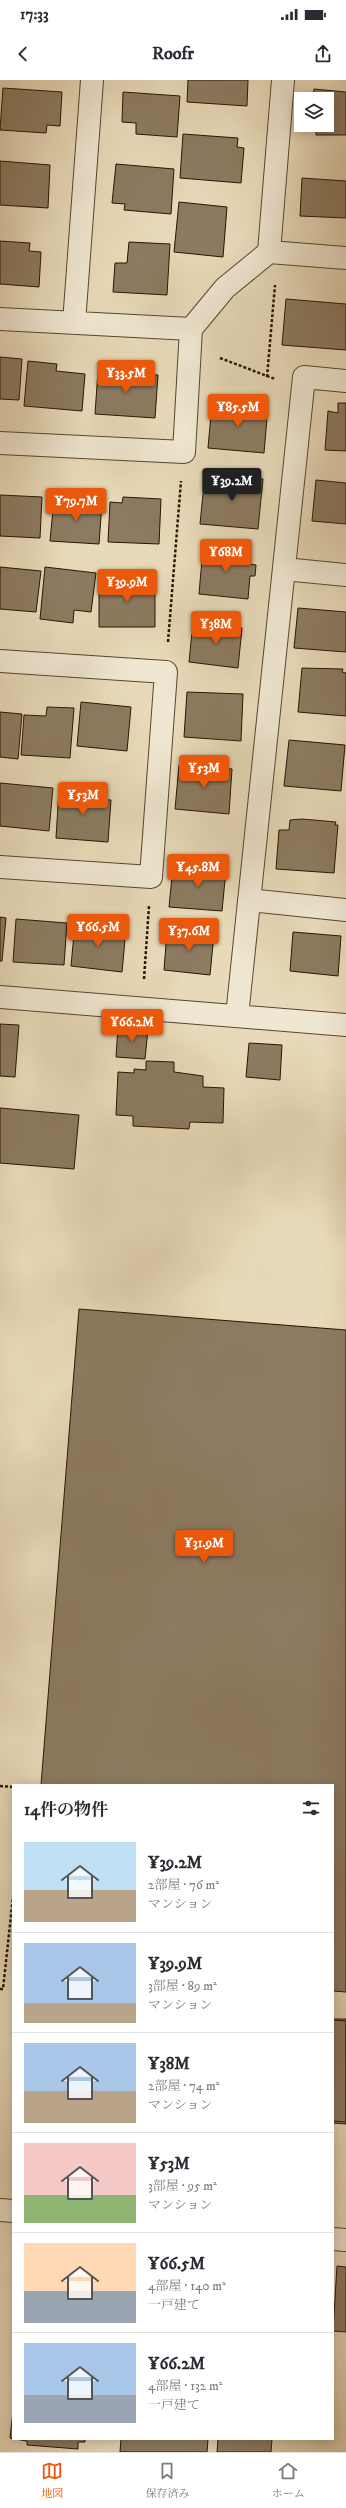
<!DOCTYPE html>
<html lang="ja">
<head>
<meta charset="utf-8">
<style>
	:root { --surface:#fff; --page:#f7f7f7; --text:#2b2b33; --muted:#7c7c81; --line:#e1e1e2; --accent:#ea580c }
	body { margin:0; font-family:"IM FELL DW Pica","Noto Serif JP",serif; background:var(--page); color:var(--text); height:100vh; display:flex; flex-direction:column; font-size:15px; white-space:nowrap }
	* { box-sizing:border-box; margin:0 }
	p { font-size:13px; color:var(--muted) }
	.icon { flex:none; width:22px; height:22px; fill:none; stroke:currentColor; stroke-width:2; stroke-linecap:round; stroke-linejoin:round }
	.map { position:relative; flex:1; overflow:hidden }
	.sheet { position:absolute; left:12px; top:1704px; width:322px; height:656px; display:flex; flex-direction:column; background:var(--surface); border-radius:0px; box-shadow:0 2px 10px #0003 }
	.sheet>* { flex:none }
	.controls { position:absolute; left:294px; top:12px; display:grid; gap:8px }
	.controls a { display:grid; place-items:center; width:40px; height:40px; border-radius:0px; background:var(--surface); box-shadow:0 2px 10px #0003; font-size:20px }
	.price { position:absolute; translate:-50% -34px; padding:0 9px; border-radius:4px; background:var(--accent); color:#fff; font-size:13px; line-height:26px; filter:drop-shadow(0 1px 2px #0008) }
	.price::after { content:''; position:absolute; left:50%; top:24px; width:12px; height:9px; margin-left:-6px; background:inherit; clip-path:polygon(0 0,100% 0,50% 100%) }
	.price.selected { background:#222; color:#fff }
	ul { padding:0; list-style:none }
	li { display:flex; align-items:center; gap:12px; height:100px; padding:0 12px }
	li+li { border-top:1px solid var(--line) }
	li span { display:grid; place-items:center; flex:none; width:112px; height:80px; border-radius:0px; color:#555 }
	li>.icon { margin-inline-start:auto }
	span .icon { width:48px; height:48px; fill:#fffc; stroke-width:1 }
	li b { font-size:17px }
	h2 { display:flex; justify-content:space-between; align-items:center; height:48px; padding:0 12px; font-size:17px }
	.status { display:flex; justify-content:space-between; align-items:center; height:28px; padding:0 20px; background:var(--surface); direction:ltr }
	.status svg { height:11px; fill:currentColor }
	header { display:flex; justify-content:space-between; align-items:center; height:52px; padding:0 12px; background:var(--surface); font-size:18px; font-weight:700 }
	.menu { display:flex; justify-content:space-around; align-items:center; height:56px; border-top:1px solid var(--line); background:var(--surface); font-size:11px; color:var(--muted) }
	.menu a { display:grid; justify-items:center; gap:2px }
	.menu .selected { color:var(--accent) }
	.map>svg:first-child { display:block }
</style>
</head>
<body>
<div class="status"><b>17:33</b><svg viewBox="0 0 49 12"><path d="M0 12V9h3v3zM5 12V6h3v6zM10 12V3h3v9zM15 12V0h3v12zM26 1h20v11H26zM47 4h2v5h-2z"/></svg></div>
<header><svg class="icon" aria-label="back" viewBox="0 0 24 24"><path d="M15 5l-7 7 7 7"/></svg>Roofr<svg class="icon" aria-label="share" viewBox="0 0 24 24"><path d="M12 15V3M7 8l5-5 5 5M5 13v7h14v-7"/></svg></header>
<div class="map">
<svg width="346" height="2372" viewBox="0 0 346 2372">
	<rect width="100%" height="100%" fill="#e8dab9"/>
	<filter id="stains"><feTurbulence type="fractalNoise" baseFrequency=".005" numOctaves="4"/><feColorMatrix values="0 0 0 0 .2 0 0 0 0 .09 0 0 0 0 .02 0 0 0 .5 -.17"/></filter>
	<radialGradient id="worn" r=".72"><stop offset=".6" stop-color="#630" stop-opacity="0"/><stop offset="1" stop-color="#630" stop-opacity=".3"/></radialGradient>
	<path fill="#8c7b61" stroke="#281501" d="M188 0H248L247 26 187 22Z
		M3 8 62 12 60 46 47 45 46 53 0 50Z
		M314 9 346 12V55H316V45H327V19H313Z
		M123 12 180 16 177 57 136 54V43L122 42Z
		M183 54 238 58 237 67 244 68 241 103 180 98Z
		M0 81 50 85 48 128 0 125Z
		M116 84 174 89 171 134 124 130 125 124 112 123Z
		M302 98 346 101V138L300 136Z
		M179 122 227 127 223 177 174 172Z
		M0 161 30 163 29 171 41 172 39 207 0 204Z
		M129 162 170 164 167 215 113 212 115 183H127Z
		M286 219 346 224V270L282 265Z
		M0 277 22 279 19 320 0 319Z
		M28 281 57 284 56 291 85 294 82 331 24 326Z
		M98 291 158 295 155 338 95 334Z
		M212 323 268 327 264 373 208 368Z
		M338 323H346V371L325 370 328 331 338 333Z
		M205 394 263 399 258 449 200 444Z
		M316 400 346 403V444L312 441Z
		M0 415 42 417 40 458 0 456Z
		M123 417 161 419 159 464 108 462 110 422 122 423Z
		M54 419 102 423 99 464 50 461Z
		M203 467 251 471 250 484 256 485 255 496H250L248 519 199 514Z
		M0 487 41 491 36 532 0 529Z
		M45 487 96 493 91 532 74 530 73 543 40 539Z
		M99 499H155V547H99Z
		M298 528 346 532V572L294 568Z
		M193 542 242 548 238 588 189 582Z
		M302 588 343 589 342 592 346 593V636L298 632Z
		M187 612 243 614 241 661 184 657Z
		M81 622 131 627 127 671 77 666Z
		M47 627 74 628 70 678 21 675 24 635 46 636Z
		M0 632 22 634 18 679 0 677Z
		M289 660 345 665 341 711 284 706Z
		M179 685 232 689 229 734 175 729Z
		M0 703 53 708 49 751 0 746Z
		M59 709 93 711 92 719 111 720 108 762 56 758Z
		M302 739 336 742 335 745H338L334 793 276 789 279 750H289L290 740Z
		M173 786 226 790 222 831 169 827Z
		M0 837 6 838 2 881H0Z
		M16 839 67 843 64 885 13 882Z
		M75 843 126 849 122 892 71 886Z
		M167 851 214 854 210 895 164 890Z
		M293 852 341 856 338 896 290 891Z
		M0 944 19 945 15 997 0 996Z
		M118 947 148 949 145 979 116 977Z
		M249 963 282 965 280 1000 246 997Z
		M146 981 174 982V992L203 996V1007L224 1008 223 1043 190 1042 189 1049 133 1046V1036L116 1035 118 992 134 993V989L146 990Z
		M0 1028 79 1035 74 1089 0 1083Z
		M79 1229 346 1250V1912L333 1911V1705H41Z
		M333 1939H346V2042L333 2041Z
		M333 1940 346 1941V2044L333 2043Z
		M337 2186 346 2187V2252L333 2251Z
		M13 2331V2359L10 2358Z
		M15 2359H85V2362H78V2369L27 2365V2361Z
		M121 2359H208L207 2372H120Z
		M218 2359H272L271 2372H217Z"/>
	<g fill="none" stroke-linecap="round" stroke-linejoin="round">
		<defs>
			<path id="minor" d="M269 172 283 0
				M0 239 191 249
				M74 243 92 0
				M0 363 184 372 191 249 225 208 269 172 346 178
				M284 489 346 495
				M0 581 166 592 151 797 0 787
				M249 820 346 830
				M0 917 346 945
				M237 936 304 297 346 301
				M0 2130 13 2131
				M333 2159 346 2160"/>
		</defs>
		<use href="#minor" stroke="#58462f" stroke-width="24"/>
		<path stroke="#281501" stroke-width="2.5" stroke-dasharray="3 2" stroke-linecap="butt" d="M220 278 275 299
			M267 297 275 205
			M168 562 181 401
			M144 899 149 826
			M0 1706 13 1707
			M0 1909H3L13 1817"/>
		<use href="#minor" stroke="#f0e7d2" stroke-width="22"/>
	</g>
	<rect width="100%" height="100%" filter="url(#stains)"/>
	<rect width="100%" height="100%" fill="url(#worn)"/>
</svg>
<div class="controls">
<a><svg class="icon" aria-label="layers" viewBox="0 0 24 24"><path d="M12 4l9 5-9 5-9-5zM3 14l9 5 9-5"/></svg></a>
</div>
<b class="price" style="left:126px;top:314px">¥33.5M</b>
<b class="price" style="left:238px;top:348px">¥85.5M</b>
<b class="price selected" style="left:232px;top:422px">¥39.2M</b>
<b class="price" style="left:76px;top:442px">¥79.7M</b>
<b class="price" style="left:226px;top:493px">¥68M</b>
<b class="price" style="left:127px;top:523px">¥39.9M</b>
<b class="price" style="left:216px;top:565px">¥38M</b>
<b class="price" style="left:204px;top:709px">¥53M</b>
<b class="price" style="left:83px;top:736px">¥53M</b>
<b class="price" style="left:198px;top:808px">¥45.8M</b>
<b class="price" style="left:98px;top:868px">¥66.5M</b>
<b class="price" style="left:189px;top:872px">¥37.6M</b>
<b class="price" style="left:132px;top:963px">¥66.2M</b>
<b class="price" style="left:204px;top:1484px">¥31.9M</b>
<section class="sheet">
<h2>14件の物件<svg class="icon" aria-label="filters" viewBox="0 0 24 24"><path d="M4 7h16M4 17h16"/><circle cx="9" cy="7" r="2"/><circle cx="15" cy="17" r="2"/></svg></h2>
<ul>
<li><span style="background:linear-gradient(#bfe0f5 60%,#b9a48a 0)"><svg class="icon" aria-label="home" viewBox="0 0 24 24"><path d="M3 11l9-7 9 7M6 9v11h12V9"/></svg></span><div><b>¥39.2M</b><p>2部屋 · 76 m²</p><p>マンション</p></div></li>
<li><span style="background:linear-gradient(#a9c7e8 75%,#b9a48a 0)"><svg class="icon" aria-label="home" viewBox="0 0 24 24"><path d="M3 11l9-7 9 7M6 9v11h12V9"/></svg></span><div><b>¥39.9M</b><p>3部屋 · 89 m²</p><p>マンション</p></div></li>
<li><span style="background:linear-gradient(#a9c7e8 60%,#b9a48a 0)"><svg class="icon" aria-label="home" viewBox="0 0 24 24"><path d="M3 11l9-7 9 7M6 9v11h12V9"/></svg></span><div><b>¥38M</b><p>2部屋 · 74 m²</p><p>マンション</p></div></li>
<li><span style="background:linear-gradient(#f6c9c9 65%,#8fb573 0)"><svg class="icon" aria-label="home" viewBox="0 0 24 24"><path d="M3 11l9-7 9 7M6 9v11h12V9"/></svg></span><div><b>¥53M</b><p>3部屋 · 95 m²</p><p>マンション</p></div></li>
<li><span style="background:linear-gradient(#ffd9b3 60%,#9aa5b1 0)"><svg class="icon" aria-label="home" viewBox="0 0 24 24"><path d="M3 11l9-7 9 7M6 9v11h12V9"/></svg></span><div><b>¥66.5M</b><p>4部屋 · 140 m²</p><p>一戸建て</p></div></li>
<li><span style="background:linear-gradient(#a9c7e8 65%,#9aa5b1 0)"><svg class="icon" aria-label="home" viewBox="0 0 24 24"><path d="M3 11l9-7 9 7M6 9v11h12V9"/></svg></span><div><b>¥66.2M</b><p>4部屋 · 132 m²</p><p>一戸建て</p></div></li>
</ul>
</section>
</div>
<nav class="menu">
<a class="selected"><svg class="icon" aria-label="map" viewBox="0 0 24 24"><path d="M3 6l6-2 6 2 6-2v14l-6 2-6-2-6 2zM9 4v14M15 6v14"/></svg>地図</a>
<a><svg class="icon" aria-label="saved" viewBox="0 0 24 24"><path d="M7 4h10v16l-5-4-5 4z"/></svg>保存済み</a>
<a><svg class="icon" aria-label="home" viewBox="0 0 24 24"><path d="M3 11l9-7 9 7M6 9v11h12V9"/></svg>ホーム</a>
</nav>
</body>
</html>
